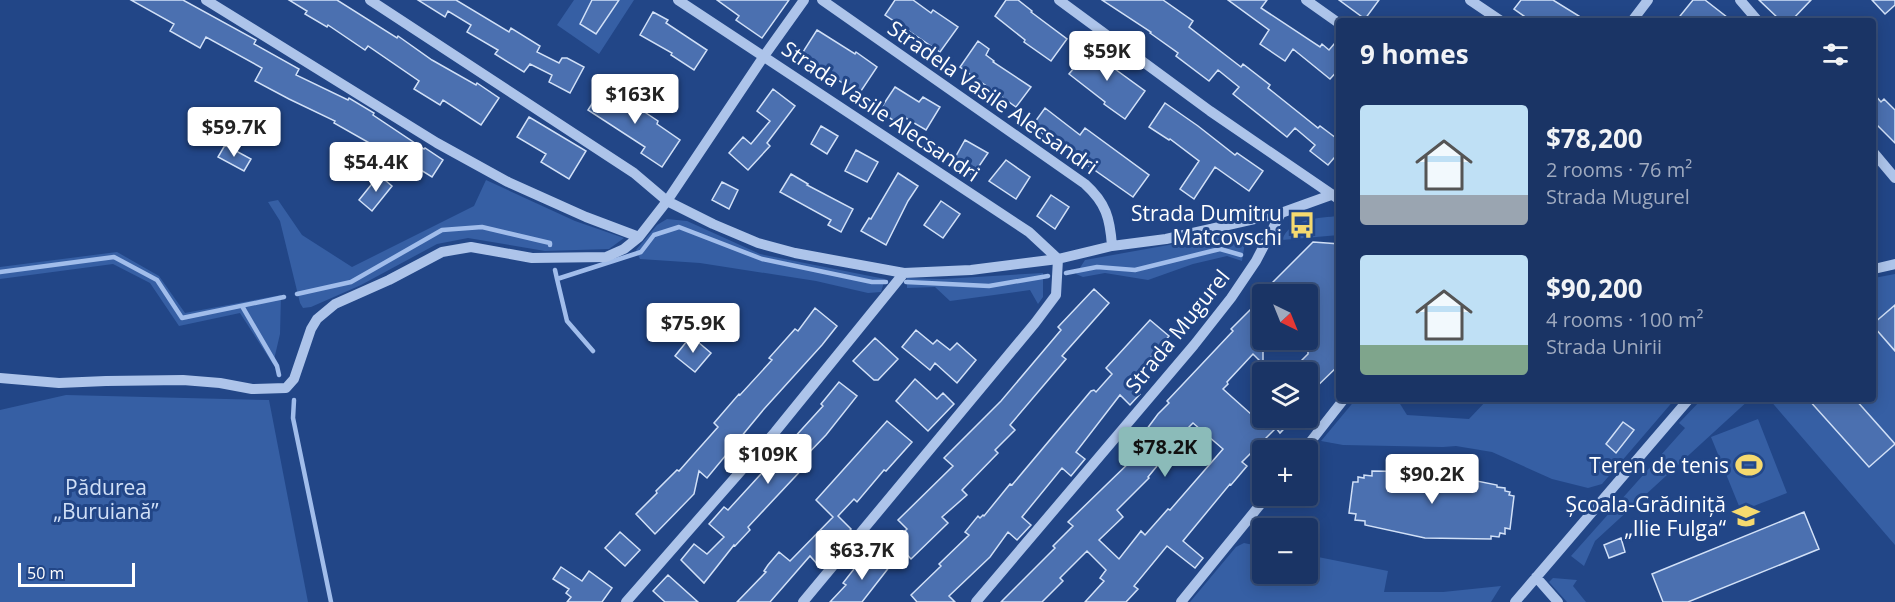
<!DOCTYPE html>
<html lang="en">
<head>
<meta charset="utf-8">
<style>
	:root { --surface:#1a3465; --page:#233c6b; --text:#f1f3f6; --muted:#9faabf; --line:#384f79; --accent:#8bbbb9 }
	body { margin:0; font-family:"Open Sans",sans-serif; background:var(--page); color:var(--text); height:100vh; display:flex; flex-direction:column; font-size:22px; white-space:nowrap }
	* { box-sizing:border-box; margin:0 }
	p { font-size:20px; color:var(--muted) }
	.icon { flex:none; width:33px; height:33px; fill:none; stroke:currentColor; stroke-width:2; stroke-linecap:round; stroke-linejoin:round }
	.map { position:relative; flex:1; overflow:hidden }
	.side { position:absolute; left:1336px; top:18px; width:540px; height:384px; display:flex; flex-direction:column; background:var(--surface); border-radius:6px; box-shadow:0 3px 15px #0003,0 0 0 2px var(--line) }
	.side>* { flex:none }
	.needle { width:39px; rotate:137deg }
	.fabs { position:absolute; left:1252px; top:284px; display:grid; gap:12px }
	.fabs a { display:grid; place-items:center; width:66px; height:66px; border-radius:6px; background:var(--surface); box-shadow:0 3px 15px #0003,0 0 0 2px var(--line); font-size:30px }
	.scale { position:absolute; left:18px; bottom:15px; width:117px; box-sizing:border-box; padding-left:6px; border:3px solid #fff; border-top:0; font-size:16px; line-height:21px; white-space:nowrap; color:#fff; -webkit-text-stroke:4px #224687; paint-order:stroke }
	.price { position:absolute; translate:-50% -51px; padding:0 14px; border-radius:6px; background:#fff; color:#222; font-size:20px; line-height:39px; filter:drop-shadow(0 2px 3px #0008) }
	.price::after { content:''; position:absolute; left:50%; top:36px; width:18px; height:14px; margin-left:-9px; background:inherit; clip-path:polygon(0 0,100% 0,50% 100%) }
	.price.current { background:var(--accent); color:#111 }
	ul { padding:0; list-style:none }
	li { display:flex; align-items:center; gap:18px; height:150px; padding:0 24px }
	li span { display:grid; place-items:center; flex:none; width:168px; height:120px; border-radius:6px; color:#555 }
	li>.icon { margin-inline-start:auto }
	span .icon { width:72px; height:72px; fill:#fffc; stroke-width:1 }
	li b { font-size:26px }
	h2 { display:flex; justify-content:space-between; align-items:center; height:72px; padding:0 24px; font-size:26px }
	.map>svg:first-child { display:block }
</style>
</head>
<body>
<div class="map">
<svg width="1895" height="602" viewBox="0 0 1895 602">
	<rect width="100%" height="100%" fill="#224687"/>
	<path fill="#365fa4" d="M574 0H634L599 54 557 25Z
		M486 180 575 221 624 238 609 249 545 251 468 238 437 244 361 285 311 307 303 308 300 303 280 221 268 202 278 200 302 235 352 267 474 206Z
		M1339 216V235L1282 240C1290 218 1319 218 1339 216Z
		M667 219 687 221 760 254 885 279 881 292 868 293 816 281 700 263 640 259 636 250 657 225Z
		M1235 233 1245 242 1242 261 1227 256 1193 264 1148 280 1105 273 1083 277 1076 274 1085 260Z
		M117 252 159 276 185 313 281 295 280 334 273 364 240 313 179 326 150 283 113 264 0 279V267Z
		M1043 273V297L1038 304 1030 290 950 301 935 287 907 288V278L943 279Z
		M1895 274V545L1769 399H1874V278Z
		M66 395 269 400 308 602H0V410Z
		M1356 399H1397L1407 415 1469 419 1488 399H1611L1639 403V399H1675L1602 484 1588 488 1552 479 1492 452 1456 446 1443 447 1343 445 1321 441Z
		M1702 399H1750L1595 541 1584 566 1571 556 1685 428 1679 423Z
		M1758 419 1787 493 1741 511 1711 437Z
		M1244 543 1263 547V573H1308V555L1388 571 1384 592H1443L1501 586 1491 602H1190L1236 547Z
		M1553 578 1577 580 1573 586 1586 602H1567L1549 582Z"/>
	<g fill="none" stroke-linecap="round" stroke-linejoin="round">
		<path stroke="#a1bdeb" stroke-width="4.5" d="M555 270 557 279 641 252 654 235 679 227 762 259 872 282H886
			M0 272 114 257 157 280 182 318 284 297
			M1066 273 1097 267 1135 270 1220 249 1241 255
			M557 279 567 321 593 351
			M906 282 989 286 1048 276
			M297 294 351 282 442 230 482 227 550 243V245
			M242 306 277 366 279 375
			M294 400 293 418 331 602"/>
	</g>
	<path fill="#4b70b0" stroke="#d1e0f7" stroke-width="1.5" fill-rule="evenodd" d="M131 0H183L256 40 254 44 299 69 296 75 348 100 349 98 374 113 373 115 424 149 425 148 443 160 432 177 400 157 394 166 370 149 373 145 334 123 335 121 289 99 255 81 262 68 206 37 200 48 170 31 174 24Z
		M289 0H337L397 38 398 36 432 60 476 85 477 83 499 98 481 125 443 100 440 105 414 89 419 81 368 46 365 50 328 25 327 27 305 14 307 11Z
		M418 0H456L509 32 511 28 540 46 537 52 559 63 562 58H567L584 67 570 93 549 82 552 75 530 64 524 72 495 54 498 50 467 32 471 25 448 11 445 17Z
		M592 0H619L596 34 580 24Z
		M717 0H789L762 38 736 20 739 16Z
		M895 0H913L931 13 933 10 958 27 940 52 885 15Z
		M1006 0H1018L1032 11 1031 12 1067 39 1051 61 1024 42 1025 40 995 16Z
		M1102 0H1163L1193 21 1189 27 1241 67 1243 64 1270 85 1268 88 1318 128 1320 126 1340 141V151L1328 165 1310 151 1315 145 1295 128 1287 137 1233 94 1239 87 1218 70 1209 81 1176 56 1178 53 1150 33 1151 32Z
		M1228 0H1267L1261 8 1320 47 1322 44 1329 50 1340 37V68L1330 79 1293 49 1285 61 1260 44 1269 30Z
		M1339 0H1379L1365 19Z
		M1521 0H1553L1587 21H1531L1514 9Z
		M1693 0H1705L1732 21H1676Z
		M1759 0H1811L1791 21H1781Z
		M1872 0H1895V5L1885 14Z
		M653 12 668 20 666 23 707 50 694 70 671 55 672 53 640 35Z
		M817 30 855 54 856 52 877 67 859 94 801 55Z
		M978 41 989 49 986 55 994 61 993 62 1031 87 1016 107 960 67Z
		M1093 45 1112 60 1108 64 1145 91 1125 119 1104 104 1105 102 1069 74Z
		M604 85 658 121 657 124 680 140 662 167 641 153 645 147 588 110Z
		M895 87 919 102 923 97 940 107 926 130 904 117 899 124 879 111Z
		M773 89 795 106 767 143 770 146 748 170 729 153 743 137 751 144 770 121 757 111Z
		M1874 94 1881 102 1884 99 1895 110V143L1874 122Z
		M1165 103 1198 126 1235 155 1237 153 1263 171 1249 191 1215 167 1194 199 1180 189 1199 161 1170 139 1169 140 1149 127Z
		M1045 108 1080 135 1085 128 1149 175 1133 197 1032 126Z
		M529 117 586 151 569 179 541 162 546 154 517 137Z
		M821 126 838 136 827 154 811 144Z
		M965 140 988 153 973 175 952 163Z
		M225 145 251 159 244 171 218 157Z
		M856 150 878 162 867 182 845 171Z
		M1006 160 1030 177 1016 199 989 181Z
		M898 173 918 186 908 201 886 245 861 231 869 218 871 219Z
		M791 174 808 184 807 185 853 209 841 232 828 225 831 220 780 192Z
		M379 175 392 186 372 211 359 200Z
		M722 182 738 190 729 209 712 200Z
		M1051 195 1069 207 1055 229 1037 216Z
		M941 201 960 214 943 238 924 225Z
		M1313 242 1340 244V364L1308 395V372H1290L1308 354V294H1276L1268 287Z
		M1094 289 1109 303 1062 356 1066 359 1010 425 1015 430 995 450 998 453 962 490 967 495 942 517 948 523 911 559 895 541 907 529 898 520 953 466 944 458 1001 401 1061 330 1058 327Z
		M1263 297V364L1253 354 1227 382 1228 384 1223 389 1252 415 1263 403V417H1295L1280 433 1276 428 1242 462 1247 466 1231 485 1230 484 1183 541 1203 558 1195 568 1167 546 1134 586 1138 589 1126 602H1085L1104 581 1100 578 1106 570 1087 551 1060 578 1063 581 1042 602H1001L1055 548 1053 546 1073 526 1068 522 1138 454 1132 449 1158 414 1169 403 1167 401 1233 331 1231 329ZM1193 423 1223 449 1170 510 1168 509 1145 535 1141 531 1119 559 1099 540 1123 517 1117 510 1149 478 1148 477 1176 443 1174 442Z
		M1895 305V351L1874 327V323Z
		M815 308 837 326 822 345 764 409 707 478 699 471 694 494 655 534 636 514 657 493 656 491 677 470 679 471 694 454 718 427 714 423 739 394 740 395 772 360 769 358 795 329 798 331Z
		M1150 320 1169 336 1128 384 1140 394 1130 405 1120 395 1076 452 1085 459 1071 476 1062 468 1022 517 1031 525 1017 540 1008 532 990 557 949 596 955 602H917L911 595 941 566 939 564 969 535 965 532 978 516 980 518 983 515 984 516 1010 484 1012 485 1091 391 1094 390 1096 392 1112 374 1106 368Z
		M916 330 933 344 937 340 950 350 957 343 976 360 957 383 935 363 930 370 902 347Z
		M691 336 711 353 695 372 675 356Z
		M875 338 898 359 878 380H874L853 361Z
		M915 379 937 399 943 393 954 404 928 431 896 401Z
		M839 382 857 396 826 435 801 461 806 465 748 527 750 530 735 546 734 545 704 583 681 560 694 544 707 554 724 537 709 524 724 507 728 510 823 406 821 404Z
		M1808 399H1855L1895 444 1869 467Z
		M887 421 912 442 886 471 884 470 857 502 854 499 838 516 851 529 830 551 832 552 818 565 810 556 770 602H737L766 572 764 571 768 565 779 552 790 561 833 517 816 500Z
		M1623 422 1634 430 1616 453 1606 444Z
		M1372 471 1432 472 1497 485V487L1505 488V491L1510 492 1509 495 1514 496 1510 529 1505 528V534L1500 533 1499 537 1491 536V539L1425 538 1365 525V521L1355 520 1356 514 1349 513 1353 482H1358V477L1364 478V475L1372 476Z
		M1804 512 1819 549 1688 602H1663L1652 574Z
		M620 532 640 550 625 566 605 548Z
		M1621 538 1625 552 1609 558 1604 545Z
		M879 556 890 566 862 602H830L846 585 843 583 861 560 869 566Z
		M561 567 582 581 589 571 612 588 602 602H567L571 597 566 593 569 589 553 579Z
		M668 575 698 602H665L653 591Z"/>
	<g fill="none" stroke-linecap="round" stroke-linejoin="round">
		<path stroke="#adc4ea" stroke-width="10" d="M206 0 437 143 508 182 586 217 639 237
			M370 0 634 173 667 201 713 224 758 243 795 253 904 273 971 270 1058 259 1112 246 1166 239 1281 213 1331 195
			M678 0 1029 232 1058 259
			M822 0 1085 184C1106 203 1110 218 1112 246
			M1059 0 1210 111 1340 200
			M1306 0 1340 24
			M1470 0 1501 21
			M1740 0 1758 21
			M1632 21 1648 0
			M1874 153 1895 178
			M1874 269 1895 264
			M0 378 59 383 106 381 183 380 220 383 252 389 286 388 294 379 311 329 317 319 335 304 389 280 442 252 471 247 532 258 606 257 624 249 639 237 667 201 764 56 804 0
			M1304 450 1344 399
			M1536 577 1558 602
			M626 602 775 432 904 273
			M803 602 1035 323 1056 295 1058 259
			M976 602 1194 345 1231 298 1256 261 1281 213
			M1181 602 1268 495
			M1515 602 1689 399"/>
	</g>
	<defs>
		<symbol id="bus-bare" viewBox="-9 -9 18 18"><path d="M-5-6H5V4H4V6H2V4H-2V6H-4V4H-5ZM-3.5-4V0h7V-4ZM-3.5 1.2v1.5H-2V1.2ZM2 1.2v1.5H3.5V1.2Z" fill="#f5d96f" stroke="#224687" stroke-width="2.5" paint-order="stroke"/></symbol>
		<symbol id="stadium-bare" viewBox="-9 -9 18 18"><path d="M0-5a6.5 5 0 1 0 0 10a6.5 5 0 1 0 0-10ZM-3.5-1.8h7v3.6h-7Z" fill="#f5d96f" stroke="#224687" stroke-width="2.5" paint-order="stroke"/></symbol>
		<symbol id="school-bare" viewBox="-9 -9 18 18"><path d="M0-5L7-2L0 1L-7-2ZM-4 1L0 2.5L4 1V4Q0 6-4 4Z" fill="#f5d96f" stroke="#224687" stroke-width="2.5" paint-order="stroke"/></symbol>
	</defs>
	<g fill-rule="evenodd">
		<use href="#bus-bare" x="1283" y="206" width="38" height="38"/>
		<use href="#stadium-bare" x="1730" y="446" width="38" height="38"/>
		<use href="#school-bare" x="1727" y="497" width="38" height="38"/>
	</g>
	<g text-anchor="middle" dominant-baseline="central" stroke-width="6" stroke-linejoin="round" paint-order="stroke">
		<g font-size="21" fill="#fff" stroke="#224687">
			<text transform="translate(993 97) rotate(35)">Stradela Vasile Alecsandri</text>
			<text transform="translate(881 111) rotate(34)">Strada Vasile Alecsandri</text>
			<text transform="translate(1177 331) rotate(-51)">Strada Mugurel</text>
		</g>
		<g font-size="21" fill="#fff" stroke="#224687" text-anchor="end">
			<text x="1282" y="213">Strada Dumitru<tspan x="1282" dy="24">Matcovschi</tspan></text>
			<text x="1729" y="465">Teren de tenis</text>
			<text x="1726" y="504">Școala-Grădiniță<tspan x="1726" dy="24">„Ilie Fulga“</tspan></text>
		</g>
		<g font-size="21" fill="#d1e0f7" stroke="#224687">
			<text x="106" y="487">Pădurea<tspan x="106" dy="24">„Buruiană”</tspan></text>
		</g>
	</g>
</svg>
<div class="fabs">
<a><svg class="needle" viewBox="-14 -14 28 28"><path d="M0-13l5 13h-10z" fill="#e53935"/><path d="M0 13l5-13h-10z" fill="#9faabf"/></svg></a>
<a><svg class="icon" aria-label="layers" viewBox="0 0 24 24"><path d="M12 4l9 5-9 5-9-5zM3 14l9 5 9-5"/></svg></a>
<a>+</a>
<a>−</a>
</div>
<div class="scale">50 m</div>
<b class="price" style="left:1107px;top:82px">$59K</b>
<b class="price" style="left:635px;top:125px">$163K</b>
<b class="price" style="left:234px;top:158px">$59.7K</b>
<b class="price" style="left:376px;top:193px">$54.4K</b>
<b class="price" style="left:693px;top:354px">$75.9K</b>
<b class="price current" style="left:1165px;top:478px">$78.2K</b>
<b class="price" style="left:768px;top:485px">$109K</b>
<b class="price" style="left:1432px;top:505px">$90.2K</b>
<b class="price" style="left:862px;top:581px">$63.7K</b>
<section class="side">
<h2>9 homes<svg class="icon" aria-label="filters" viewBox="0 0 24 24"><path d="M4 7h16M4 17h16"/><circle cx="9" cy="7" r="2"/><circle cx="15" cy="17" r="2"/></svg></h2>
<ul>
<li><span style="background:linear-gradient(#bfe0f5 75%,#9aa5b1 0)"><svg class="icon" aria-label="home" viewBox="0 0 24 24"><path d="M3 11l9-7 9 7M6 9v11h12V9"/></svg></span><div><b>$78,200</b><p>2 rooms · 76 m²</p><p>Strada Mugurel</p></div></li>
<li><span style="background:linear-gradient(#bfe0f5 75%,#7fa58c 0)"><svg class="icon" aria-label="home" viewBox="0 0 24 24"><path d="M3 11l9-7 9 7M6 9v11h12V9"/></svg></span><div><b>$90,200</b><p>4 rooms · 100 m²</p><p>Strada Unirii</p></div></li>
</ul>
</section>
</div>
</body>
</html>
